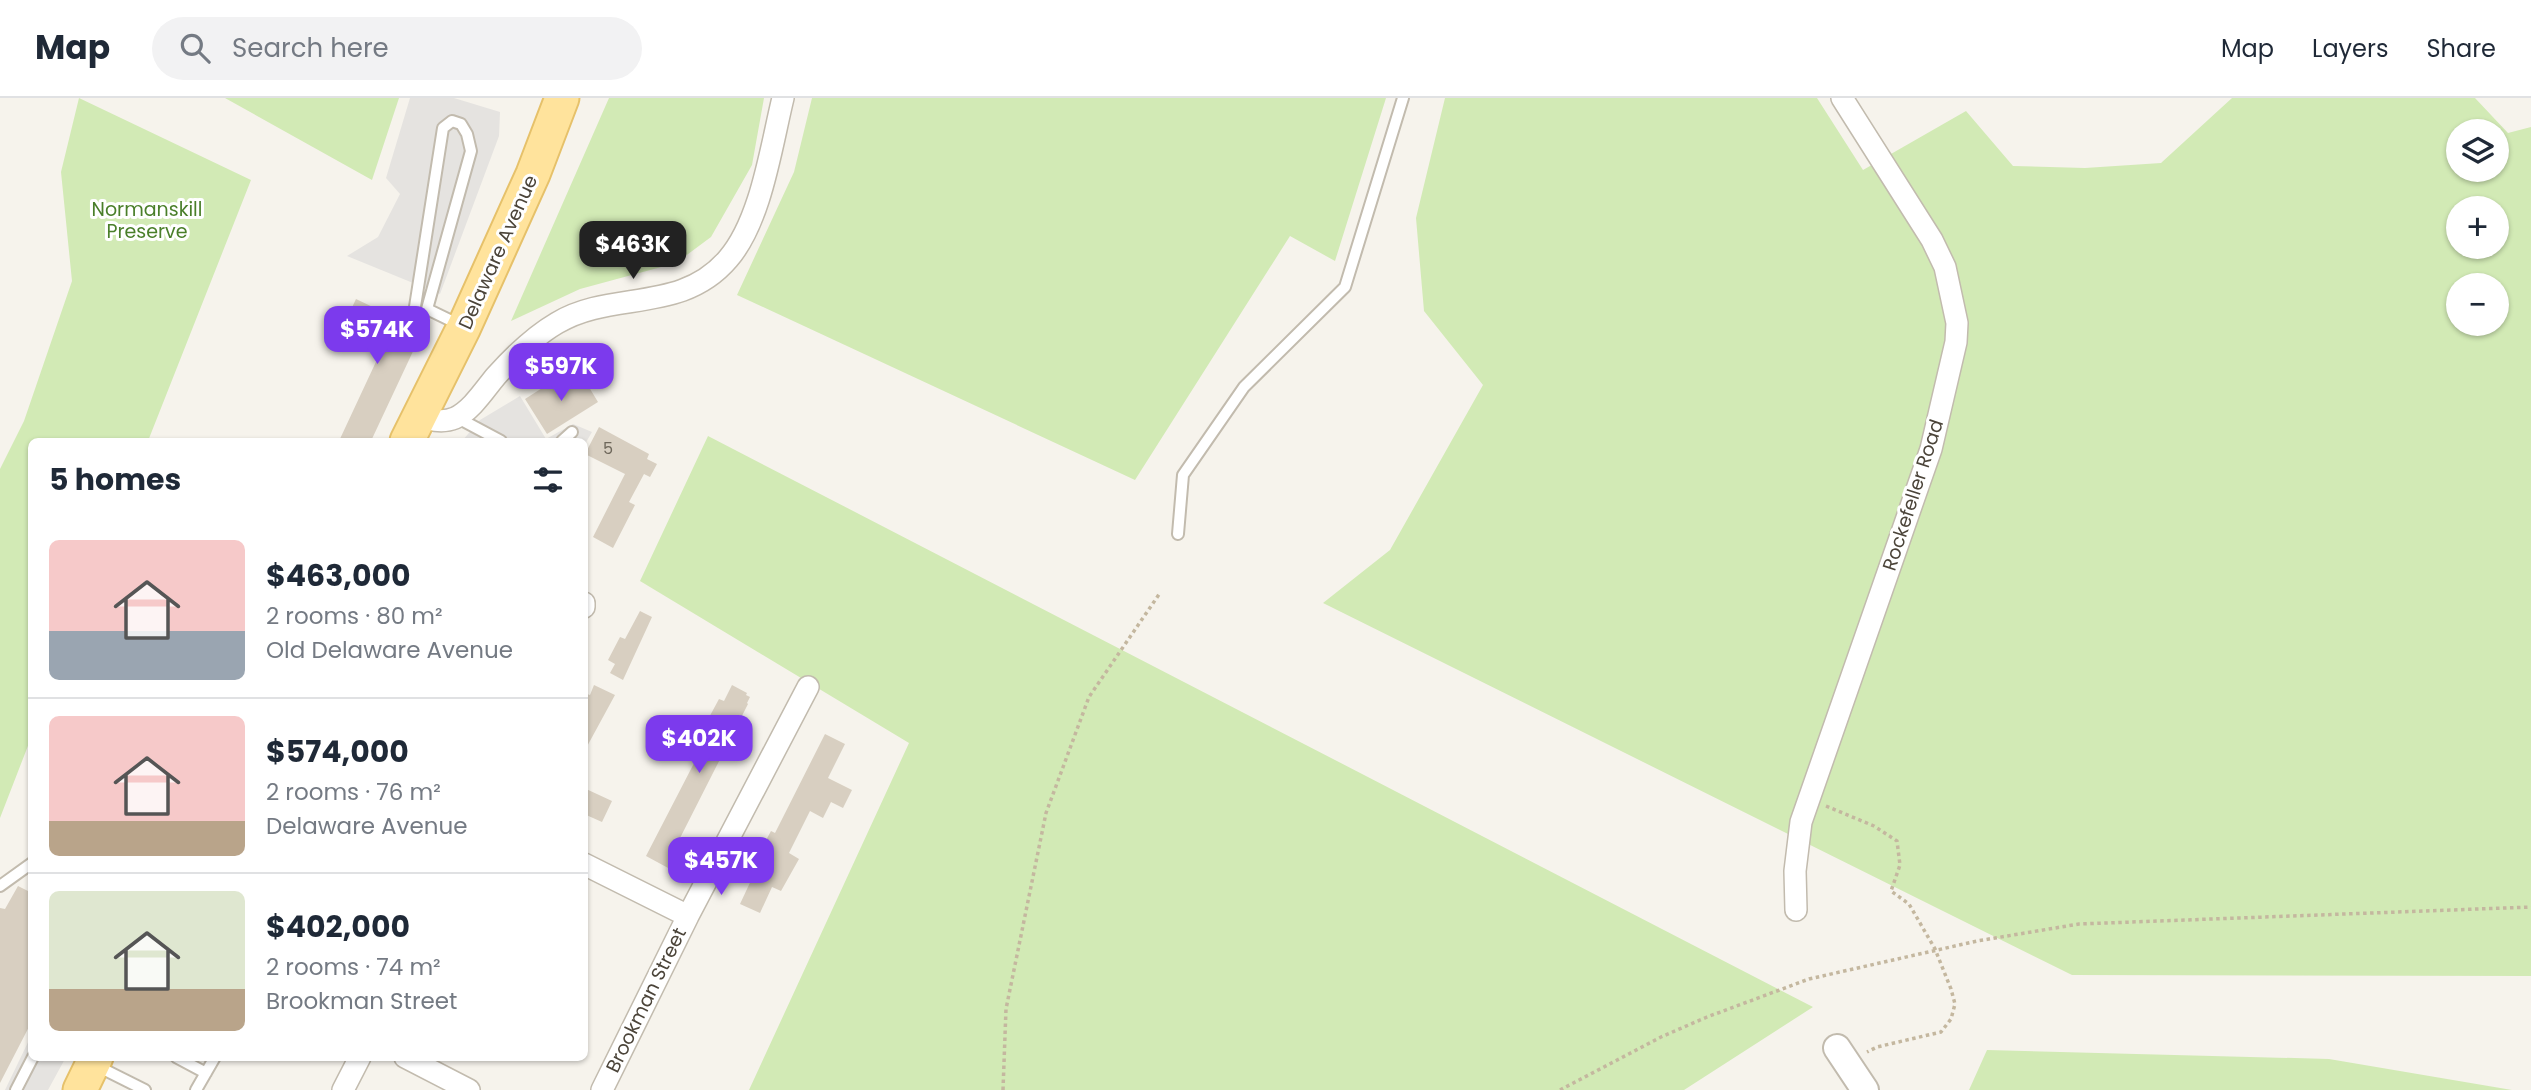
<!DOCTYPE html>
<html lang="en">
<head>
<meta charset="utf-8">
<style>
	:root { --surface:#fff; --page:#f2f2f3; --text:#1f2937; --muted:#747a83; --line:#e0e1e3; --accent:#7c3aed }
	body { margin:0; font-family:Poppins,sans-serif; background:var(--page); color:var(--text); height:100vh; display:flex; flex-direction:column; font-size:26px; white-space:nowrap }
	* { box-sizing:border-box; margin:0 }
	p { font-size:23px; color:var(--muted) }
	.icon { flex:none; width:38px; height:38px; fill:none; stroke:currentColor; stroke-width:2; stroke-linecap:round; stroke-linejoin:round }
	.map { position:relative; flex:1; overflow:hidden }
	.side { position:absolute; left:28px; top:340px; width:560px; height:623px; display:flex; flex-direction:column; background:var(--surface); border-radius:10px; box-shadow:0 2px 5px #0004 }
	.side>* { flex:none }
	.tools { position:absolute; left:2446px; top:21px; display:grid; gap:14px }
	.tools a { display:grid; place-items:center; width:63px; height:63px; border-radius:50%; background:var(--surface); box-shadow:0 2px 5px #0004; font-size:35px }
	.price { position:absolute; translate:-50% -60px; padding:0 16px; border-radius:14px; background:var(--accent); color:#fff; font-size:23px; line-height:46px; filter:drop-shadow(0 2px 4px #0008) }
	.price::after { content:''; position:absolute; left:50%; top:42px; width:21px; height:16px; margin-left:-10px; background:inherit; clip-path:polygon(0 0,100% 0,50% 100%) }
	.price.selected { background:#222; color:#fff }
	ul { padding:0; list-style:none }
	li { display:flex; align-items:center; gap:21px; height:175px; padding:0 21px }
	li+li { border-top:2px solid var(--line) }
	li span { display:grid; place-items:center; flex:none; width:196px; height:140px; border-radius:10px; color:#555 }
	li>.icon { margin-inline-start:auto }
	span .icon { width:84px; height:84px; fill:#fffc; stroke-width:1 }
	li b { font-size:30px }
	h2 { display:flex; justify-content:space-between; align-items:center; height:84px; padding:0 21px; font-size:30px }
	header { display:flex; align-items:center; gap:42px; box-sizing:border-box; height:98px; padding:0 35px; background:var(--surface); border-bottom:2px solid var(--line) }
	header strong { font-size:33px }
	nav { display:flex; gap:38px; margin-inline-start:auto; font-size:24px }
	.search { width:490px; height:63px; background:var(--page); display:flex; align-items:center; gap:18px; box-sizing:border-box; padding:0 24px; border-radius:38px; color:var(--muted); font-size:26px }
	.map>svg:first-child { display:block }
</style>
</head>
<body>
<header>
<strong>Map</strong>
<div class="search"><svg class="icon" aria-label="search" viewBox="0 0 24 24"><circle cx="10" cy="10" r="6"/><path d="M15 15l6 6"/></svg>Search here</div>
<nav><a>Map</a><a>Layers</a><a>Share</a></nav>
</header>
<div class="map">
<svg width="2531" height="992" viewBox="0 0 2531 992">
	<rect width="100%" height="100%" fill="#f6f3ec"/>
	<path fill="#d2eab5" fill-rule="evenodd" d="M79 0 251 82 148 343H32L31 640 0 720V371L24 323 72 183 61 74Z
		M225 0H399L372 82Z
		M609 0H764L752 67 711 139 676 165 580 191 511 223Z
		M812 0H1386L1335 163 1290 138 1135 382 737 197 794 74Z
		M1445 0H1817L1863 72 1966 13 2013 68 2085 70 2161 65 2232 0H2475L2508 35 2531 29V878L2072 877 1323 505 1390 452 1483 287 1424 213 1416 120ZM2459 33H2497V72H2459ZM2459 110H2497V149H2459ZM2459 187H2497V226H2459Z
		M708 338 1813 909 1684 992H749L909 645 640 483Z
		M1987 952 2329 961 2512 992H1969Z"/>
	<path fill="#e5e3e0" d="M410 0H454L500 14 499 38 440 196 347 158 378 139 400 96 386 80Z
		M520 298 546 341 573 326 592 334 585 346 584 343H462L480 322Z
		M31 938 32 959H66L48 992H5Z"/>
	<path fill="#d8cfc1" d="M356 201 402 223 401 227 405 233 410 234 416 229 423 232 371 343H339L381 253 340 235Z
		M581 276 598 304 547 336 525 301 550 285 555 293Z
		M599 329 649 356 647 361 657 366 650 379 644 376 629 404 635 407 613 450 593 439 625 376 585 356Z
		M640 513 652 519 623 582 610 575 615 566 608 562 620 539 625 541Z
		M594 587 615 597 584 654V595L590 597Z
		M732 587 747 595 746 597 750 599 747 605 748 606 678 744 682 746 670 771 646 758 706 642 699 638 719 601 724 603Z
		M825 636 845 646 828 680 852 692 843 710 831 704 823 720 810 713 789 755 799 761 781 793 772 789 760 815 740 806 762 759 758 757 771 733 775 735Z
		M584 690 612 703 602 724 584 716Z
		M18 788 32 795V923L0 985V810L5 811Z"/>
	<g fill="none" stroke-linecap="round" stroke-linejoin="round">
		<defs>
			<path id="service" d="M409 226 414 215 443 30 452 23 461 26 467 36 471 53 427 211 462 228
				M456 319 501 343
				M562 343 572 334
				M1178 436 1183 377 1244 289 1345 189 1403 0
				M0 788 32 765
				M176 959 206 975
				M95 967 145 992
				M16 992 33 959
				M196 992 215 959"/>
			<path id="minor" d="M419 319C432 322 443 325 455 320 472 312 485 291 496 278 514 258 533 239 557 225 612 192 681 216 728 161 761 123 771 49 783 0
				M584 505V509
				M584 766 688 818
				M1796 812 1795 773 1801 724 1931 351 1956 244 1957 225 1945 169 1932 142 1842 0
				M405 959 469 992
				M343 992 360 959
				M602 992 688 818 808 589"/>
			<path id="tertiary" d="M1837 950 1865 992"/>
			<path id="primary" d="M407 343 464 229 533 76 562 0
				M80 992 96 959"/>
		</defs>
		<use href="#service" stroke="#c2bbae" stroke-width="14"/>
		<use href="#minor" stroke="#c2bbae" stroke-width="24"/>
		<use href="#tertiary" stroke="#c2bbae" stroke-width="30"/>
		<use href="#primary" stroke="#e6c16a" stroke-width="37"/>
		<path stroke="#c4b79f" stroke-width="3.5" stroke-dasharray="3.5 3.5" stroke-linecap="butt" d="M1826 708 1874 728 1897 743 1900 767 1891 793 1909 806 1935 851 1951 891 1955 906 1951 921 1941 934 1877 949 1867 954
			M1003 992 1006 911 1046 715 1089 599 1160 495
			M1560 992 1661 939 1707 919 1809 881 1977 843 2079 826 2531 809"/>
		<use href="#service" stroke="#fff" stroke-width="10"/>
		<use href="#minor" stroke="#fff" stroke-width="21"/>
		<use href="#tertiary" stroke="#fff" stroke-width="26"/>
		<use href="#primary" stroke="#ffe39c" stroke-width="33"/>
	</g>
	<g text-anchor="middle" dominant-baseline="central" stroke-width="6" stroke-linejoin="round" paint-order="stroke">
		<g font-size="16" fill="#6e675b">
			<text x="608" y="350">5</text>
		</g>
		<g font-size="19" fill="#4a7f2a" stroke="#fff">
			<text x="147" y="111">Normanskill<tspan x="147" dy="22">Preserve</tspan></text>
		</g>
		<g font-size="19" fill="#4b4439" stroke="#fff">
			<text transform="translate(498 154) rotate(-66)">Delaware Avenue</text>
			<text transform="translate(1913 397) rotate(-72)">Rockefeller Road</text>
			<text transform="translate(646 902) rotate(-64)">Brookman Street</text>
		</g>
	</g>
</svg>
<div class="tools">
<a><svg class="icon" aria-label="layers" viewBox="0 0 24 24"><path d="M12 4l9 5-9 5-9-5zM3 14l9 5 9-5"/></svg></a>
<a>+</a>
<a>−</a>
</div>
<b class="price selected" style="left:633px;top:183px">$463K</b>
<b class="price" style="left:377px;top:268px">$574K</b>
<b class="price" style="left:561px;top:305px">$597K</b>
<b class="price" style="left:699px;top:677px">$402K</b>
<b class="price" style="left:721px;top:799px">$457K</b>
<section class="side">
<h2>5 homes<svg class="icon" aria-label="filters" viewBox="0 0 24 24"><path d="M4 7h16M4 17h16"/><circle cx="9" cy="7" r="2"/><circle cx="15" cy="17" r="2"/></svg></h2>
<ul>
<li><span style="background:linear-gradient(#f6c9c9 65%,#9aa5b1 0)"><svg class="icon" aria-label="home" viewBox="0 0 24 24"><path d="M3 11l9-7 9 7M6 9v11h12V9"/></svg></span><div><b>$463,000</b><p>2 rooms · 80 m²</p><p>Old Delaware Avenue</p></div></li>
<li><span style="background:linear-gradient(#f6c9c9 75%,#b9a48a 0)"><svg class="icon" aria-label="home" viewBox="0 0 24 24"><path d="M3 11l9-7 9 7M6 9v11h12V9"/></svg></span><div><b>$574,000</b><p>2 rooms · 76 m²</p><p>Delaware Avenue</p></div></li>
<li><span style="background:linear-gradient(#dfe7d0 70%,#b9a48a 0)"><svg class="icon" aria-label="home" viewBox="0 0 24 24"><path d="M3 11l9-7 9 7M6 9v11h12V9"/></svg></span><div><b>$402,000</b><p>2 rooms · 74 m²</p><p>Brookman Street</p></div></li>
</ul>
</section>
</div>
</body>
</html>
